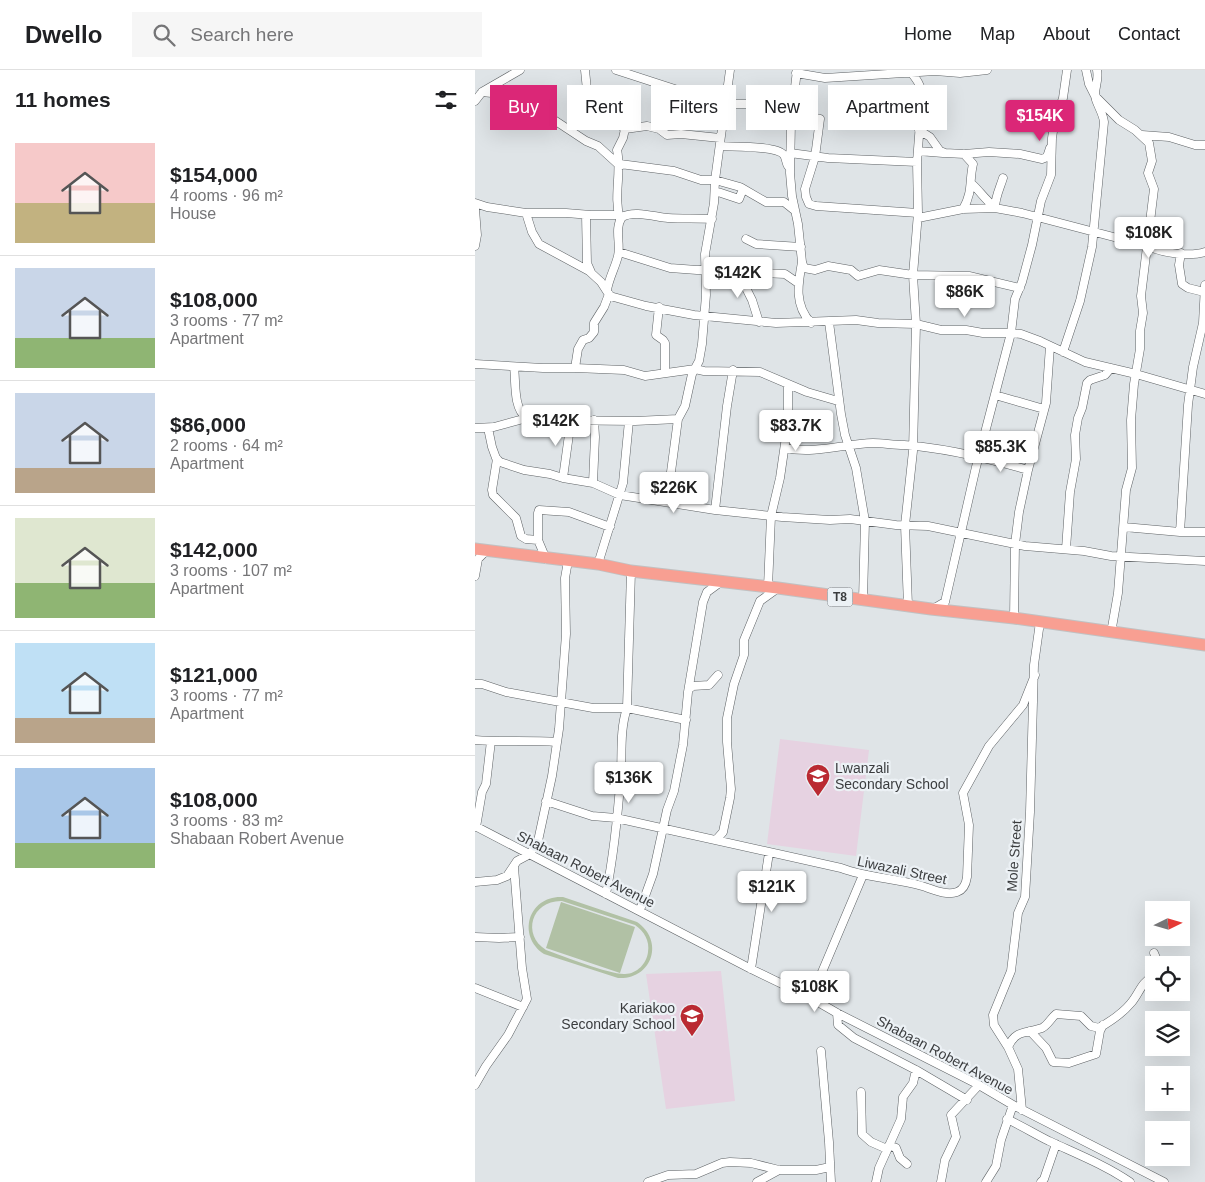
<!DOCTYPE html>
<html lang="en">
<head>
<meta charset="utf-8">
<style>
	:root { --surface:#fff; --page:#f6f6f6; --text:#202124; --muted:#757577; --line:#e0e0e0; --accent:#db2777 }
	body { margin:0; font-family:Arial,sans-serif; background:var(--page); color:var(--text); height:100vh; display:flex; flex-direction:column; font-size:19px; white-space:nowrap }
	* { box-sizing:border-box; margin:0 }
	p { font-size:16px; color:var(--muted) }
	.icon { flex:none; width:28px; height:28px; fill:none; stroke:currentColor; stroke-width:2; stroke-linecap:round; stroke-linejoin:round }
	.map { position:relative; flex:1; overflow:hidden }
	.drawer { display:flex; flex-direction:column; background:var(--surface); width:475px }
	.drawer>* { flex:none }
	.guide { position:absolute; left:15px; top:15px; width:475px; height:45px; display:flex; gap:10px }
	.needle { width:32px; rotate:85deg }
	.buttons { position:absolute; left:670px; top:831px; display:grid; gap:10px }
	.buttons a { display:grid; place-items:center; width:45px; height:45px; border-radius:0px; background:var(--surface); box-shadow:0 5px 20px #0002; font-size:25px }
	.price { position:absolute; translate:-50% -42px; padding:0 11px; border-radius:5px; background:#fff; color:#222; font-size:16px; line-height:32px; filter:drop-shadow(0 1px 2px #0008) }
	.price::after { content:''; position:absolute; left:50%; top:30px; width:15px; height:11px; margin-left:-8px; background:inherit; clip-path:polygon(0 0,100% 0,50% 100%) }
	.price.current { background:var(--accent); color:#fff }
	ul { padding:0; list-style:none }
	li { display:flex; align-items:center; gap:15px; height:125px; padding:0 15px }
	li+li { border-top:1px solid var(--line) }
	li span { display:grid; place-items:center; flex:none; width:140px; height:100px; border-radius:0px; color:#555 }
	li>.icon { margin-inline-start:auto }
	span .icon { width:60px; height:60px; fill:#fffc; stroke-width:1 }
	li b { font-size:21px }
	h2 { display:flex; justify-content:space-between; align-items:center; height:60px; padding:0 15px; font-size:21px }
	.pill { padding:0 18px; border-radius:0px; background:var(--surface); box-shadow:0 5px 20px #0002; font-size:18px; line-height:45px }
	.pill.current { background:var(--accent); color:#fff }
	header { display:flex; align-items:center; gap:30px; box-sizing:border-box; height:70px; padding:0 25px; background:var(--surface); border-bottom:1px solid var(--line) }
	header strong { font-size:24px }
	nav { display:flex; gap:28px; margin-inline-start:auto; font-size:18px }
	.search { width:350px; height:45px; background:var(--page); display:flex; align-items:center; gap:12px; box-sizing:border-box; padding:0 18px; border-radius:0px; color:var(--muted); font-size:19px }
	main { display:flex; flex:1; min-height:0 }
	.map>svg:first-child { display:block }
</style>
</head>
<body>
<header>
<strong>Dwello</strong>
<div class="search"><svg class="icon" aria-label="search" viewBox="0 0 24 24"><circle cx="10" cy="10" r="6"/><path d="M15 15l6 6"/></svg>Search here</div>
<nav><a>Home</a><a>Map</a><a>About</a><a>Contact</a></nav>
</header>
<main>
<section class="drawer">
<h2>11 homes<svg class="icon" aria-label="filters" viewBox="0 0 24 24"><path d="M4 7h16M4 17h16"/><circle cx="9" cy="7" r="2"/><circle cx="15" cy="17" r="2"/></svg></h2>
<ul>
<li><span style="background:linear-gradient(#f6c9c9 60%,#c2b280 0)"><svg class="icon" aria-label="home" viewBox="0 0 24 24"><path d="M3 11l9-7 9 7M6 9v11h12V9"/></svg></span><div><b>$154,000</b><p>4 rooms · 96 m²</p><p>House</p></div></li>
<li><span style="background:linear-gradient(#c9d6e8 70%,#8fb573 0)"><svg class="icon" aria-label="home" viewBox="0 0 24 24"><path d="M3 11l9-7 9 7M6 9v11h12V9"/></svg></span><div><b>$108,000</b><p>3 rooms · 77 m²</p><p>Apartment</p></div></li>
<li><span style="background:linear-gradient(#c9d6e8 75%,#b9a48a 0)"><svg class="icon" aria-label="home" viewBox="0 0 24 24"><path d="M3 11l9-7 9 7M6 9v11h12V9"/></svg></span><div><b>$86,000</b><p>2 rooms · 64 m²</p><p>Apartment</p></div></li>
<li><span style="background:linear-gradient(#dfe7d0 65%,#8fb573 0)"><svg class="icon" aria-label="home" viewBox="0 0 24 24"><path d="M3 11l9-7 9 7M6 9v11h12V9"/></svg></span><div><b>$142,000</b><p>3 rooms · 107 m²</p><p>Apartment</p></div></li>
<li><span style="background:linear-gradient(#bfe0f5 75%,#b9a48a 0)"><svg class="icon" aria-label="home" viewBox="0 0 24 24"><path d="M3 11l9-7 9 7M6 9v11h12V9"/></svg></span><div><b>$121,000</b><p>3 rooms · 77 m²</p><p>Apartment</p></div></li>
<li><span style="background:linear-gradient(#a9c7e8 75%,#8fb573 0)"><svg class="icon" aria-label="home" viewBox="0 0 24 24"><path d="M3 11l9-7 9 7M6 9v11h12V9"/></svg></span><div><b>$108,000</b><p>3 rooms · 83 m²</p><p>Shabaan Robert Avenue</p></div></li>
</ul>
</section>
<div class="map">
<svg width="730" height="1112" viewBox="0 0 730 1112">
	<rect width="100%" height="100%" fill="#dfe4e7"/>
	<path fill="#e6d2e1" d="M305 669 394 680 381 786 292 774Z
		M246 901 260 1031 191 1039 171 904Z"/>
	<path fill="#b1c1a5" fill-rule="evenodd" d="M88 827 162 852C190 871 177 910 143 908L69 884C41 865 54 825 88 827ZM87 831 160 855C169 861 175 871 173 882 172 893 162 904 150 904 136 905 88 886 71 880 46 864 57 830 87 831Z
		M86 832 160 857 145 903 71 878Z"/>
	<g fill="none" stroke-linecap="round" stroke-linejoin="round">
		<defs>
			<path id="minor" d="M110 0 112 20 123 27 125 40 150 59 148 68 142 80C147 102 138 126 145 149
				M141 0 249 35
				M322 0 316 52 315 103 317 126 323 154 327 192 329 198 340 200 353 196 376 200 383 206 404 200 438 205 494 206 545 218
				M611 0 614 14 620 26 644 50 660 60 674 73 677 91 673 103 679 119 666 226 668 243 665 261V279L659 314 656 350 657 398 651 420 643 523 636 563
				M321 3 350 8 460 1 485 3 512 0
				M7 22 36 25 64 40 111 71 123 76 145 96
				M0 31 7 22 45 0
				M250 34H276L306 40 317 35
				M317 43 345 49 340 87 330 119 331 127 334 134 341 136 443 143
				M150 59 172 56 184 59 192 65 206 64 245 68
				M444 60 455 67 465 81 470 83 489 84 514 82 545 84 567 89 572 87 575 78
				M667 65 694 67 720 75H730
				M245 76C257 77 302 75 309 85 311 88 311 93 313 96
				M443 81 468 83
				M315 83 353 88 442 92
				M145 94 199 101 226 110H240L265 117 291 132H309L319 140
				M497 114C506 122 510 130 520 137
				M240 121 264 129 268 119
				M0 133 12 137 51 143H91L116 145H144
				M520 138C520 127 525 118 528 108
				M0 139 2 165 0 176
				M488 139C498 122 494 111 498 94L489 84
				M51 143 57 162 64 174 114 201 126 212 135 226 171 236 219 245 301 253 381 250 403 253 441 254 466 260H491L508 263H536L540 229 547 212 557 175 566 131 576 105 577 68 579 55 588 28 592 0
				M111 145 112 193 116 202
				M443 148 488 139 520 138 547 143 673 176C687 183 715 187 730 182
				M271 169 281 174 326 177
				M144 182 195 198 222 200 265 199 287 203 310 204 323 213
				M706 183 704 195 707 214 713 218 729 222
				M327 192C323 214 319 235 336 253
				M265 199 270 216 277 230 284 252
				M132 220C134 208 140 198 143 186 146 173 139 159 147 147 159 140 180 147 193 148 208 149 222 148 237 149
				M184 237 181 265 188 270 190 273V303
				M354 252 366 344 370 365 381 398 390 451 388 530
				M588 282 605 231 617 177 629 52C628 42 620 32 620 25 620 15 624 11 622 0
				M0 294 68 298H100L149 300 170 306 220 299 229 301 285 302 332 322 363 331
				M39 297C41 310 38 339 51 347 55 350 62 349 67 350L160 351 203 349
				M100 298 103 279 108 270 114 268 119 262V253L129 237 134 224
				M520 325 569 339
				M0 358 19 357 52 348
				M13 358 17 377 21 388 25 392 49 400 75 404 88 408 118 413 145 425 240 440 307 447 355 450 375 449 421 455 453 456 550 476 609 481 636 486 730 491
				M310 378C340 384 369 374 398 373 408 373 418 375 429 375 471 378 512 388 553 400
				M22 389 17 420 18 425 41 448 46 466 51 469 63 470
				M88 408 96 350
				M118 413 120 367 119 350
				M192 432 203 349 210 336 217 304 224 291 227 274 231 225 230 184 239 133 240 110 255 0
				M240 440 252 336 258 300
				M649 457 705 462H730
				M705 462 713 335 718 297 728 253 730 215
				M591 479 595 422 601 389 600 365 603 348 607 338 612 313 615 310 630 305 635 299
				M71 489 63 470V443L64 440 94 442 135 457
				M123 494 148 413 154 351
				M0 506 3 489 11 481
				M293 517 296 446 305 408 313 353V315
				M433 536 430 455 438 381 441 254 438 205 443 143 442 92 447 27C447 16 441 8 434 0
				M458 539 470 532 501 397 536 263 546 264 565 271 610 292 661 304 730 324
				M539 548 540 474 544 442 553 400 571 333 575 276
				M0 614H7L31 622 118 638H152L211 650
				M214 619 218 616 234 615 243 605
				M0 670C28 672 55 670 82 672
				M71 731 117 746 141 748 366 798C392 808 420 808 447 816 457 819 471 826 482 822 488 820 491 814 492 807L494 755 488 723 514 676 548 635 560 605
				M0 756 276 899 336 928 362 943 504 1015 538 1035 689 1112
				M1 757 7 722 11 714 16 671
				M241 770 248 762 255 728 256 719 252 672V648L259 614 269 585V570L285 531 303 518
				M0 812 22 810 32 806 42 791 55 784 63 771 77 706 84 659 91 564 90 508 93 491
				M131 824C139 784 143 743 146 703 147 681 145 659 152 638L156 501
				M165 840 178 804 192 740 199 721 208 675 213 622 228 532 232 522 247 511
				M0 867 24 868 45 867
				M679 883 684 895
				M276 899 294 783
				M0 918 48 937
				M336 928 388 805
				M362 943 363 955 379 968 441 1000 492 1030
				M555 961 571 978 578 992 594 993 621 984 625 961 628 955
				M533 977C541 959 551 964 567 958 573 955 576 948 581 944L606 946 616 956 624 958C636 951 647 944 656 933 664 924 666 912 679 906
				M346 981 354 1072 356 1112
				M0 1015 11 996 33 965 52 929 47 898 39 797
				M386 1022 387 1064 396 1072 412 1079
				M547 1040 543 999 533 977 519 955 518 945 536 901 543 843 550 827 555 742 559 595 565 552
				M532 1049C547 1056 560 1064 574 1071 602 1084 630 1095 655 1112
				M414 1075 421 1078 425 1088 432 1094
				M173 1112 193 1105 221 1104 247 1093 255 1092 276 1093 304 1100H341L355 1097
				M282 1112 304 1100
				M401 1112 404 1098 426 1049 428 1027 438 1013 441 1000
				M466 1112 470 1090 481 1067 476 1045 504 1015
				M511 1112 521 1096 526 1070 538 1035
				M566 1112 569 1109 581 1074"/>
			<path id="highway" d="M0 479 123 494 156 501 303 518 456 539 539 548 730 575"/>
		</defs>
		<use href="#minor" stroke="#5e6265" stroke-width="9"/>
		<use href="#highway" stroke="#c0c1c2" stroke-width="13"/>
		<use href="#minor" stroke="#fff" stroke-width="8"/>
		<use href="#highway" stroke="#f89f92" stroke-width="11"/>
	</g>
	<defs>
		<symbol id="school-pin" viewBox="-11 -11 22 30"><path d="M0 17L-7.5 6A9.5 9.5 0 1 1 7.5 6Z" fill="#ba2a32" stroke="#ecf1f5"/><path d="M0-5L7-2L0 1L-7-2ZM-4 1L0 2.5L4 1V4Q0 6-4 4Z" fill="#fff"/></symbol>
	</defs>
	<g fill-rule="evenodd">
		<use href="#school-pin" x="329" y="692" width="28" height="38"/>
		<use href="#school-pin" x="203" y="932" width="28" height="38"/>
	</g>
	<g text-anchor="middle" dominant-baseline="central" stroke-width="4.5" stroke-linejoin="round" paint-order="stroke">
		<rect fill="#ecf1f5" stroke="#707376" stroke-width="1" x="352.5" y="517.5" width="25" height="19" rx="4"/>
		<g font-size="12" font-weight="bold" fill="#3b3d3f">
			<text x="365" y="527">T8</text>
		</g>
		<g font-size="14" fill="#3b3d3f" stroke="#ecf1f5" text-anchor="start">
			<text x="360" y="698">Lwanzali<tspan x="360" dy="16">Secondary School</tspan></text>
			<text x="200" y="938" text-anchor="end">Kariakoo<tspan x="200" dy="16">Secondary School</tspan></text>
		</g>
		<g font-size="14" fill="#3b3d3f" stroke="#ecf1f5">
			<text transform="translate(539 786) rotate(-86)">Mole Street</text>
			<text transform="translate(111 799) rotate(27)">Shabaan Robert Avenue</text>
			<text transform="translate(427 800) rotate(12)">Liwazali Street</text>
			<text transform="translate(470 985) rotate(28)">Shabaan Robert Avenue</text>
		</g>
	</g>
</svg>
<div class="buttons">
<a><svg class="needle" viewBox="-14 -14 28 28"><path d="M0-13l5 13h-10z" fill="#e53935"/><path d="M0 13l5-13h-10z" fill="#757577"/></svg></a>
<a><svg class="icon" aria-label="locate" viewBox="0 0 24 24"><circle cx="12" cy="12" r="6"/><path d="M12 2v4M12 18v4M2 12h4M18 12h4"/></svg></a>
<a><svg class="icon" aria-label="layers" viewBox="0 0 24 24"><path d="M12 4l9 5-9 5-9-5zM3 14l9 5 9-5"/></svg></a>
<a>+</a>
<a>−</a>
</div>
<b class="price current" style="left:565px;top:72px">$154K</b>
<b class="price" style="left:674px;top:189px">$108K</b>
<b class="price" style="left:263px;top:229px">$142K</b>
<b class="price" style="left:490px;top:248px">$86K</b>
<b class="price" style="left:81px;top:377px">$142K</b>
<b class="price" style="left:321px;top:382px">$83.7K</b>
<b class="price" style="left:526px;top:403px">$85.3K</b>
<b class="price" style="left:199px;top:444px">$226K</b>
<b class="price" style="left:154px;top:734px">$136K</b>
<b class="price" style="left:297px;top:843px">$121K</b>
<b class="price" style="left:340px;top:943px">$108K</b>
<div class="guide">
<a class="pill current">Buy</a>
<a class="pill">Rent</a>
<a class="pill">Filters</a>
<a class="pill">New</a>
<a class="pill">Apartment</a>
</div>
</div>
</main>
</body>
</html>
